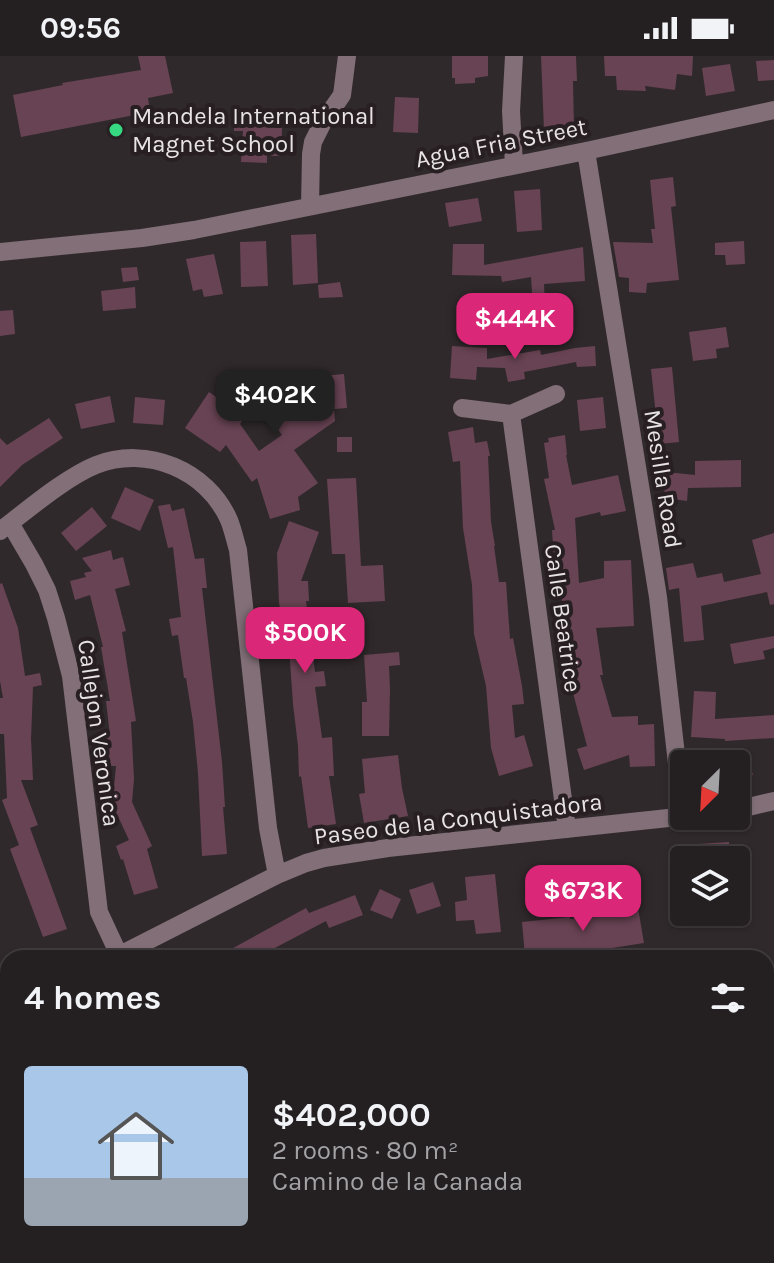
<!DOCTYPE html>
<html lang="en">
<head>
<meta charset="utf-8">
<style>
	:root { --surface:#241f21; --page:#302c2e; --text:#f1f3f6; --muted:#a3a2a5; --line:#413d3f; --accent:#db2777 }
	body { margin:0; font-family:Karla,sans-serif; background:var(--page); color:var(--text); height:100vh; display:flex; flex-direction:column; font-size:30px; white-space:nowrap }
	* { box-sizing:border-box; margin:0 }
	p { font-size:26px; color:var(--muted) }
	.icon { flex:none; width:44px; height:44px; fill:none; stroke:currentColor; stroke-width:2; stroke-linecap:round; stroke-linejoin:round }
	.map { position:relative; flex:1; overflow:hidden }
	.panel { position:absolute; left:0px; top:894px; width:774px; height:314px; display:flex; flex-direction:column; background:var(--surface); border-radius:24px 24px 0 0; box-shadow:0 2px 6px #0004,0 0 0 2px var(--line) }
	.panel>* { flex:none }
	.needle { width:52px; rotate:204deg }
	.tools { position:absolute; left:670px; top:694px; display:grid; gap:16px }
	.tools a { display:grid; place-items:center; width:80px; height:80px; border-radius:8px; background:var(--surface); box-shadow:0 2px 6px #0004,0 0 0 2px var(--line); font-size:40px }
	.price { position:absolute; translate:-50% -68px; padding:0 18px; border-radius:16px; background:var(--accent); color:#fff; font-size:26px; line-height:52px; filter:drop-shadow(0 2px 4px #0008) }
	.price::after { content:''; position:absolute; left:50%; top:48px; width:24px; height:18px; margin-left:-12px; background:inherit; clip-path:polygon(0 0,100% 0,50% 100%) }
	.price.selected { background:#222; color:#fff }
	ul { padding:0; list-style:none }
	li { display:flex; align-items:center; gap:24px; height:200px; padding:0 24px }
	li+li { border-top:2px solid var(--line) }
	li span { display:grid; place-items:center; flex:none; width:224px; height:160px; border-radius:8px; color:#555 }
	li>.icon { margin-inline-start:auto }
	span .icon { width:96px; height:96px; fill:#fffc; stroke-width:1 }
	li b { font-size:34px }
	h2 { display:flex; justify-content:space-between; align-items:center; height:96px; padding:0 24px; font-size:34px }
	.status { display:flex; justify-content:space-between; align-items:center; height:56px; padding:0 40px; background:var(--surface); direction:ltr }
	.status svg { height:22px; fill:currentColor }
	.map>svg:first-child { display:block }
</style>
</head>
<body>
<div class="status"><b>09:56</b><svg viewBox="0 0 49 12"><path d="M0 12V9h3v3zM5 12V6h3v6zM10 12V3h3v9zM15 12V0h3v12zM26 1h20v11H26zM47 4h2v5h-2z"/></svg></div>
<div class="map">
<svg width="774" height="1207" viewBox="0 0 774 1207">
	<rect width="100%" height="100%" fill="#30292c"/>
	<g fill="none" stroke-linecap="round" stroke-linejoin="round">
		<path stroke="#001607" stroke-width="28" d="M766 938 774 935
			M0 1138 8 1134"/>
	</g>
	<path fill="#684353" d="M138 0H165L173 37 148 42 150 56 21 81 13 39 63 29 62 27 141 14Z
		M452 0H488V20L475 22V27L455 28V22H452Z
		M541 0H576L577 25H573L574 74H544Z
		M604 0H693L692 20 677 18 675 34 645 30 646 35 617 34 616 20H605Z
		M774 4V24L758 25 756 5Z
		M730 8 735 35 706 40 702 12Z
		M395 41 419 42 418 77 393 76Z
		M234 61 257 62V64L271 65V72H282L281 100H267V107L241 106 243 75H234Z
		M673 121 676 150 671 151 679 224 647 227 646 237 629 236V222L619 221 613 186 653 187 651 173H655L650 124Z
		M540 133 542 174 517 176 514 135Z
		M478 142 482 165 449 171 445 147Z
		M316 178 318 227 293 229 291 179Z
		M266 185 268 230 241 231 240 186Z
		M744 185 745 208 726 209 725 199H715V187Z
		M453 188H484V209L583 191 585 225 544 228 545 251H533L531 221 502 226 501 220 452 219Z
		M214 198 223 238 204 241 202 233 193 235 186 203Z
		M137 211 139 224 123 226 121 212Z
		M340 226 343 241 319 242 318 229Z
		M135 231 136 252 103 255 101 235Z
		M13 254 15 278 0 280V255Z
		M726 271 729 291 716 293 717 302 693 305 689 276Z
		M452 290 487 292V303L540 294 541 299 575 292 595 290 596 310 577 311 576 306 524 316 525 323 508 326 505 312 477 311 476 324 450 322Z
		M672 311 679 386 659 388 651 313Z
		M344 318 347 352 334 353 335 365 294 394 318 427 298 441 300 454 270 463 257 422 252 426 226 389 220 396 185 372 209 336 245 361 240 368 259 395 282 379 262 351 303 322Z
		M110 340 115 366 81 373 75 348Z
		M135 341 165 344 163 369 133 367Z
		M603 341 606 372 580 375 577 344Z
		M49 362 63 382 22 409 0 431V382L7 389Z
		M473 371 475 387 487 385 490 400H488L491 466 495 490H494L499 526H506L510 583 513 582 522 630 524 648 512 649 515 682 524 679 533 710 499 720 491 692 486 630 474 578 472 529 463 472 460 405 453 406 448 376Z
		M565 379 567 399H566L572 429 618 419 626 455 601 460 600 456 575 462 579 527 604 522V505L631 504 634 570 596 572 603 619H600L612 661 638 660V669L654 668 655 710 630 711 629 699 584 714 577 693 587 690 572 633 569 610 577 609 572 573 568 574 557 519H555L552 474H555L544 423 549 422 544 387 549 386 548 382Z
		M337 381H352V396H337Z
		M741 404V431L688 432 687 445 664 442 666 416 695 419V405Z
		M356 422 361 510 383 509 385 545 348 547 345 498H332L327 423Z
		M125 431 154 444 140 475 111 462Z
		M170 448 172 455 184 452 195 503 204 502 207 532H202L222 706 225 751H223L227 798 202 800 198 717 193 666 186 622H184L178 579 172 580 169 563 181 561 173 491 168 492 158 450Z
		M92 451 107 470 76 495 61 477Z
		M289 465 319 476 301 525H308L309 545H306L315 616 324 615 326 630 315 631 322 682 332 681 334 720H329L336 768 308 772 301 720 299 721 298 690 293 648 289 591H285L279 546 277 497Z
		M774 477V548L770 549 767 536 701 550 704 584 684 586 679 532 669 534 666 512 693 507 697 522 722 517 724 526 761 518 752 484Z
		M111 494 113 504 123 501 130 529 115 533 126 575 122 576 136 665 131 666 134 723 132 746 152 790 147 793 158 832 134 839 123 803 121 804 116 790 129 784 115 754 112 753 116 710H108L106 681 110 680 106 645H110L101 591H103L90 539 75 544 70 525 86 521 84 517 92 515 82 502Z
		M2 527 18 572 25 620 40 617 42 629 33 631 31 683 33 724H21L38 769 30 772 67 873 43 881 10 793 19 789 2 744 7 742 4 678H0V642H3L0 625V528Z
		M774 580V592L763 595 765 603 734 608 730 588Z
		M399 596 400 609 389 610 390 633 389 680H362V646H367L364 599Z
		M694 635 716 636 715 663 774 659V682L725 685V683L691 681Z
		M398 699 402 732 408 760 364 767 359 738 365 737 362 703Z
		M748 702 753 719 736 723V705Z
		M729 786 730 804H699L698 788Z
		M495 818 501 876 476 878 474 864 456 865 455 846 467 844 465 821Z
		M433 826 441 850 417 858 409 834Z
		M380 833 401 843 392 863 370 854Z
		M355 839 363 859 329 872 326 865 273 893 278 902H215L306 852 309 857Z
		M638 852 644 887 593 895 592 894 525 900 522 866 570 861V863Z"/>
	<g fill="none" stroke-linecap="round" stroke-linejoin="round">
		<path stroke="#826f77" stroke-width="18" d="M586 95 658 541 683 760
			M514 109 511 55 514 0
			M310 150 311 98 313 86 323 66 342 39 347 0
			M0 196 142 182 194 174 586 95 774 54
			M462 352 511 358 556 338
			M511 358 567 773
			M10 467 34 508 47 534 56 562 71 620 99 856 119 899
			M0 475C26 455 66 421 96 409 147 389 207 414 229 464 233 474 235 484 238 494L268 772 277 819
			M736 754 774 745
			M114 902 277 819 306 807 324 802 388 792 687 760
			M0 960 8 956
			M477 1200 478 1207
			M667 1200 668 1207
			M235 1207 274 1200"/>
	</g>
	<circle fill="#36d881" stroke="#271f22" stroke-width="3" cx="116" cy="74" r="8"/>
	<g text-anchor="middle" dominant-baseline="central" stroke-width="8" stroke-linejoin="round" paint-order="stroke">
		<g font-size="24" fill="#e8e3e5" stroke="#271f22" text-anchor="start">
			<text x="132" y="60">Mandela International<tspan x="132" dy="28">Magnet School</tspan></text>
		</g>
		<g font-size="24" fill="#e8e3e5" stroke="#271f22">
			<text transform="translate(501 87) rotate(-11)">Agua Fria Street</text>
			<text transform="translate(663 423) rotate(81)">Mesilla Road</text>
			<text transform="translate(563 562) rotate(82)">Calle Beatrice</text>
			<text transform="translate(99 677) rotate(82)">Callejon Veronica</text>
			<text transform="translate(458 763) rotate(-7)">Paseo de la Conquistadora</text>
		</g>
	</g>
</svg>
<div class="tools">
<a><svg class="needle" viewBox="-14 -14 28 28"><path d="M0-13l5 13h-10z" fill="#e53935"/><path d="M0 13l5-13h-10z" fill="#a3a2a5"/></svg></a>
<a><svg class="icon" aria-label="layers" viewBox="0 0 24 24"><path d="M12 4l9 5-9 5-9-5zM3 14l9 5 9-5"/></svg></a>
</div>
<b class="price" style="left:515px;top:305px">$444K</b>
<b class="price selected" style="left:275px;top:381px">$402K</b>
<b class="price" style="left:305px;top:619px">$500K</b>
<b class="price" style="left:583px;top:877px">$673K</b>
<section class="panel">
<h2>4 homes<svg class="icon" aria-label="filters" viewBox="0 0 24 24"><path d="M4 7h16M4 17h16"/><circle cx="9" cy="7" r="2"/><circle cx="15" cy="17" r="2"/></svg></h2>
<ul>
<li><span style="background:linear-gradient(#a9c7e8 70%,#9aa5b1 0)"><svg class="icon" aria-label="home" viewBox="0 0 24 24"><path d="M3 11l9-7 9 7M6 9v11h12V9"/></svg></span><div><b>$402,000</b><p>2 rooms · 80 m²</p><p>Camino de la Canada</p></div></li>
</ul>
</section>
</div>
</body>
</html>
